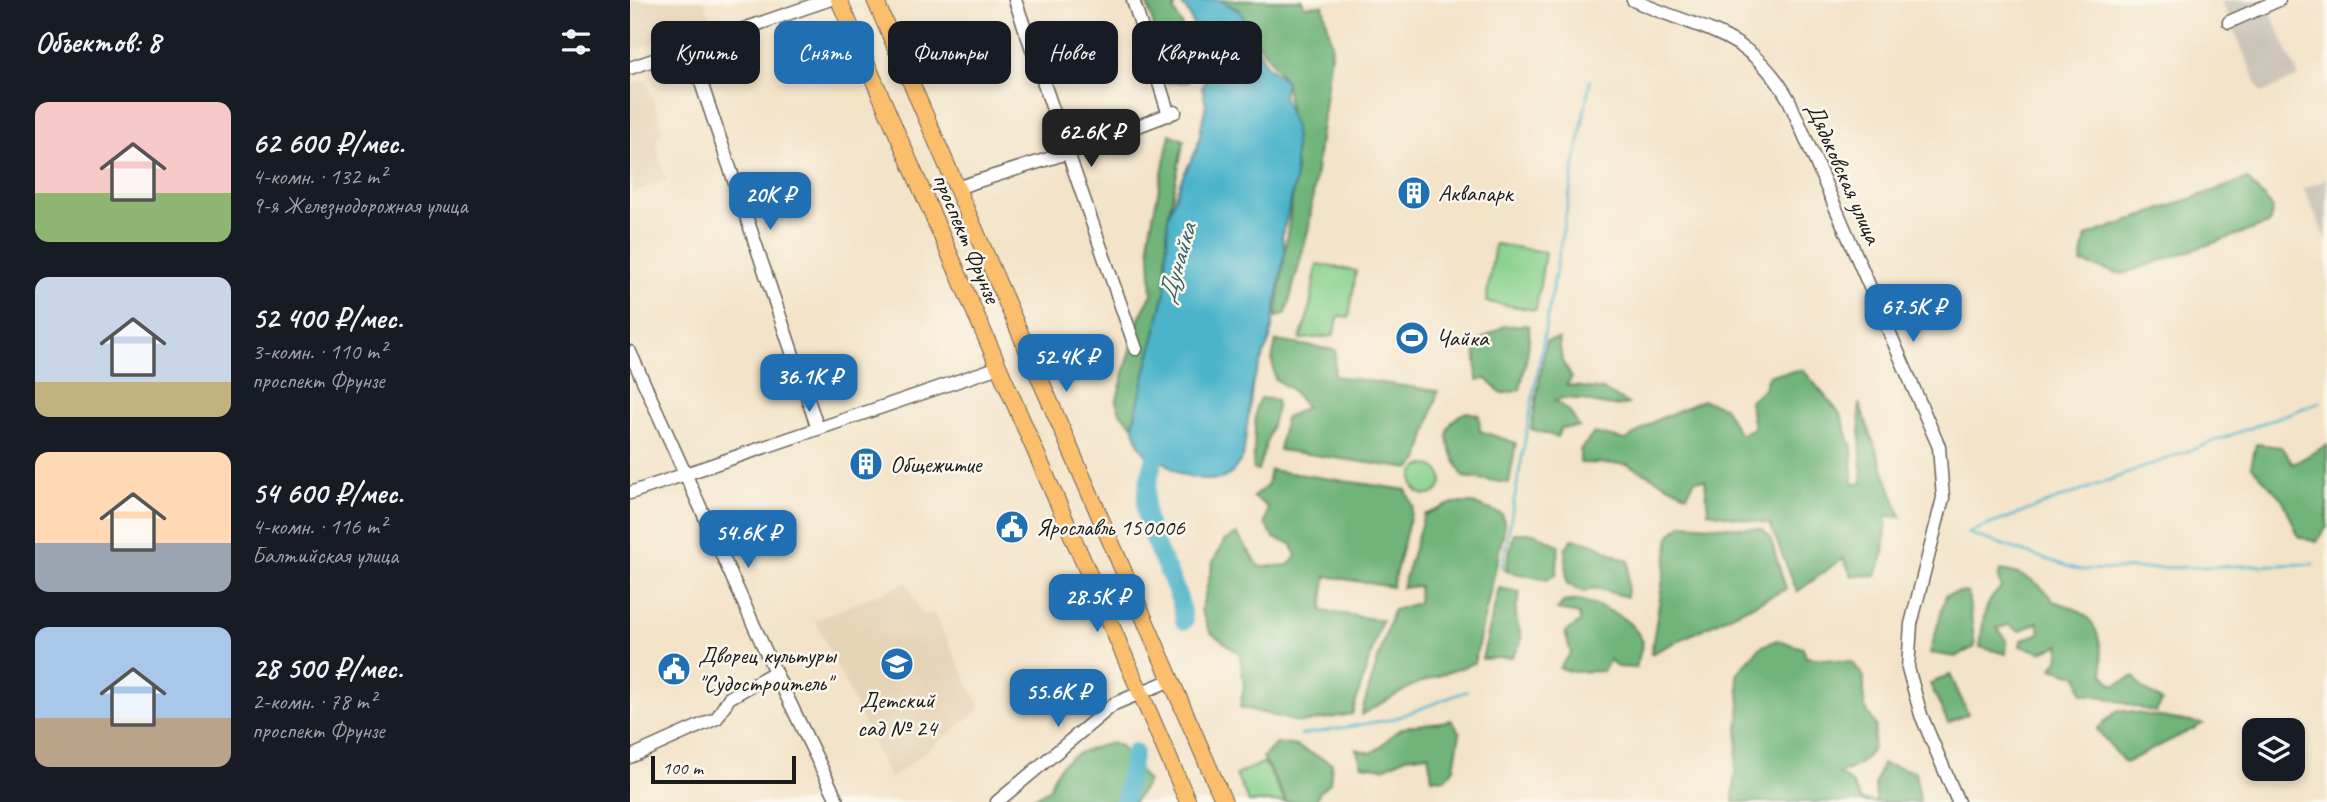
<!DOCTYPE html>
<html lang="ru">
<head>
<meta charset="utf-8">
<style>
	:root { --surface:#171b24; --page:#20242c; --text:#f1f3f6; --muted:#9ea1a6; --accent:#1f6fb2 }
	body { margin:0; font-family:Caveat,sans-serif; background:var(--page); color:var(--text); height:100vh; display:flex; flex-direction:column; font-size:26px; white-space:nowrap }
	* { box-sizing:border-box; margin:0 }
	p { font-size:23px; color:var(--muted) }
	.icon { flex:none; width:38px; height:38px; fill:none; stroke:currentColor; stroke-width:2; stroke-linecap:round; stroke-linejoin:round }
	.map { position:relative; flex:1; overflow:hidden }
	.details { display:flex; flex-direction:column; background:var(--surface); width:630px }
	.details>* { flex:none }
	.guide { position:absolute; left:21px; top:21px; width:665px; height:63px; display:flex; gap:14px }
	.fabs { position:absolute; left:1612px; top:718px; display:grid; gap:14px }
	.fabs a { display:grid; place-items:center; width:63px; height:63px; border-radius:14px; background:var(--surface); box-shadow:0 4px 10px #0003; font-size:35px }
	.scale { position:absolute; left:21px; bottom:18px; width:145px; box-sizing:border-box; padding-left:7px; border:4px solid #1c1c1c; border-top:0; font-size:19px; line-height:24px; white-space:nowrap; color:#1c1c1c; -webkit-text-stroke:5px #fbf7ec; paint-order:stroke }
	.price { position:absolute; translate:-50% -60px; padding:0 16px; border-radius:14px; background:var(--accent); color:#fff; font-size:23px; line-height:46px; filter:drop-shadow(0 2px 4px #0008) }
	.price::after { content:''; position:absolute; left:50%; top:42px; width:21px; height:16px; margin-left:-10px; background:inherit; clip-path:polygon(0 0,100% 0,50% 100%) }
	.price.active { background:#222; color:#fff }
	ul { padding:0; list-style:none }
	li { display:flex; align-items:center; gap:21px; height:175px; padding:0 35px }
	li span { display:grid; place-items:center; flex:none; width:196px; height:140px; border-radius:14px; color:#555 }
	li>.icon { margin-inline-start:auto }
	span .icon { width:84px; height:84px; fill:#fffc; stroke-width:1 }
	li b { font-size:30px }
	h2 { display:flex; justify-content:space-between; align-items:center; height:84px; padding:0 35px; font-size:30px }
	.chip { padding:0 24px; border-radius:14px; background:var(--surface); box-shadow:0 4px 10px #0003; font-size:24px; line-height:63px }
	.chip.active { background:var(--accent); color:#fff }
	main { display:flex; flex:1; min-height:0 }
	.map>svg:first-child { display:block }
</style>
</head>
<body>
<main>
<section class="details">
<h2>Объектов: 8<svg class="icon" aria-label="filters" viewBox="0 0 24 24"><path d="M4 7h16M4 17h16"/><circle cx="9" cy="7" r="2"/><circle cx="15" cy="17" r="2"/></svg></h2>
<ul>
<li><span style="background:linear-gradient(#f6c9c9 65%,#8fb573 0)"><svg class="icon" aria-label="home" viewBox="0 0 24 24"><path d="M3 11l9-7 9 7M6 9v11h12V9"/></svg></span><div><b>62 600 ₽/мес.</b><p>4-комн. · 132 m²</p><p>9-я Железнодорожная улица</p></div></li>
<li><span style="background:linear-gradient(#c9d6e8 75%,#c2b280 0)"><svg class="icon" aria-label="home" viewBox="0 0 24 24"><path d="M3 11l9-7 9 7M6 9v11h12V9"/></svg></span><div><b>52 400 ₽/мес.</b><p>3-комн. · 110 m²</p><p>проспект Фрунзе</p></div></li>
<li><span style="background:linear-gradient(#ffd9b3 65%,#9aa5b1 0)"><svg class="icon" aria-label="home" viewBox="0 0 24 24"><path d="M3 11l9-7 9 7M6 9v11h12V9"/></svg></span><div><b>54 600 ₽/мес.</b><p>4-комн. · 116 m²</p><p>Балтийская улица</p></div></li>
<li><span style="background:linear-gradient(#a9c7e8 65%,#b9a48a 0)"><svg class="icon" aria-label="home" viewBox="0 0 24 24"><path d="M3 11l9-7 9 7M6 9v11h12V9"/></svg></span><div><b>28 500 ₽/мес.</b><p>2-комн. · 78 m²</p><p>проспект Фрунзе</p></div></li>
</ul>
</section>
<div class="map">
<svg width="1697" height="802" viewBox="0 0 1697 802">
	<rect width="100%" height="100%" fill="#fbf7ec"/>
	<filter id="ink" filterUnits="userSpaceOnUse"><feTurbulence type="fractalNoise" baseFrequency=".0143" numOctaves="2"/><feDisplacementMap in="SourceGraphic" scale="14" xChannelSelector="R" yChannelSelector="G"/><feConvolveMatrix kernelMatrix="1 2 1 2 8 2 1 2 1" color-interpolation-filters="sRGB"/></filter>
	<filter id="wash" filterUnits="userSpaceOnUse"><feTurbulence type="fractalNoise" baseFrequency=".00686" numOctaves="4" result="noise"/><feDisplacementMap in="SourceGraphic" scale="28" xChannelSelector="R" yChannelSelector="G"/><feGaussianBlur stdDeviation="1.57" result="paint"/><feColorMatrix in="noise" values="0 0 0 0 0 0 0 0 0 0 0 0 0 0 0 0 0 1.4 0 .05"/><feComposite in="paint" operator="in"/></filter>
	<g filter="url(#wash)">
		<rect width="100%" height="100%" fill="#f3e3c8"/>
		<path fill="#e6d4b7" d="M0 0H74L82 23 0 51Z
			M16 80 33 128 26 142 36 180 2 193 0 85Z
			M277 582 292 615 304 614 351 709 260 779 185 620Z"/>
		<path fill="#cac3b8" d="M1591 0H1635L1669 77 1631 93Z
			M1697 179V241L1674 189Z"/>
		<path fill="#8ad28e" stroke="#537755" stroke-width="2" d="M865 244 915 252 906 310 856 302Z
			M687 264 726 271 719 318 709 316 703 336 670 339 679 312Z
			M782 480a15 15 0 1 1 30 0a15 15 0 1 1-30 0Z
			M634 762 655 802H619L606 775Z"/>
		<path fill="#6fb479" stroke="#46684a" stroke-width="2" d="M515 0H546L544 11 552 25 544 44 558 82 536 83C528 55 527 26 515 0Z
			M590 0H672L674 6 693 5 702 45 679 227 656 314 646 317 666 169 656 82 614 23 610 11Z
			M540 134 554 140 538 217 535 292 503 425 491 414 486 402 510 316 522 294 519 236Z
			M1617 179 1643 208 1639 224 1492 274 1451 263 1456 236Z
			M899 325C901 346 894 368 890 390L872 394 857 379 847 380 845 343 874 326Z
			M929 339 932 361 942 378 936 385 974 390 998 404C972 411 950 393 925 400L940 412 949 427 931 428 927 437 901 429 916 341Z
			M646 341 706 350 704 376 808 391 789 460 780 469 649 450 655 418 676 407 662 390 645 379 642 360Z
			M1173 370 1211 415 1222 448 1223 484 1232 483 1229 403 1271 517 1257 516 1254 553 1246 575 1222 576 1213 558 1167 592 1140 524 1078 512 1075 480H1065L1057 495 997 464 950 463V450L964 433 996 440 1027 420 1073 400 1094 407 1110 435 1124 427 1119 401 1133 390 1139 375Z
			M630 398 646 400 647 408 628 471 623 469 626 407Z
			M837 412 849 415 850 431 886 443 879 483 833 477C823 454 802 426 837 412Z
			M1626 444 1651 447 1663 464 1697 445V527L1687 542 1669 537 1653 500 1621 466Z
			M640 470 776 490 783 506 762 587 696 576 692 611 752 620 722 714 671 723 610 707 614 687 610 654 580 632 571 611 583 562 594 541 607 534 630 567 658 565 666 557 662 544 645 539 635 524 638 507 623 497 637 486Z
			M823 503H842L872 514 875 526 844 663 784 685 731 715 763 610 788 603 789 586 772 588 794 515Z
			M1052 524 1132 529 1140 537 1156 589 1021 654 1040 536Z
			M884 533H903L929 545 926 574 917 580 875 571Z
			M942 539C969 541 975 553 999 561L997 597 965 588 954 592 937 584 935 549Z
			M1371 570C1394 574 1410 581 1423 601 1468 613 1470 631 1473 674L1484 686 1504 676 1512 688 1532 701 1526 712C1500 707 1478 695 1452 694L1448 676 1422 668 1428 660 1430 645 1411 652 1390 646 1391 640 1410 633 1408 622 1389 631 1379 625 1367 628 1377 640 1376 654 1350 647C1353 623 1352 604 1371 588L1368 577Z
			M869 588 890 592C889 599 885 607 886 615 888 636 899 636 882 657L852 659Z
			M1330 592 1338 593 1345 647 1325 657 1300 653 1316 595Z
			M950 600C977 609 1000 615 1013 642L1006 668 987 667 980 660 973 671 943 672 929 668 941 653 935 632 950 622 949 614 927 610 933 602Z
			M1147 640 1173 648 1176 657 1222 662 1234 677V706L1246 726 1242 751 1228 765 1209 774 1222 783 1231 800 1246 802 1245 784 1252 764 1285 771 1290 802H1103L1110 703 1107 674 1130 647Z
			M1320 674 1338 714 1318 723 1300 684Z
			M1488 710 1573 724 1495 763 1467 729Z
			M821 720 830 733 824 768 815 779 802 778 798 754 776 757 754 768 732 765 726 749 741 753C756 745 756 738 766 732 780 722 804 725 821 720Z
			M483 743 490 746 518 782 504 802H398L420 788C427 757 454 749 483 743Z
			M647 743 666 746 702 763 700 783 690 791 686 802H657L633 757Z"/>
		<path fill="#4cb4ca" stroke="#346873" stroke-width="2" d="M546 0H590L610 11 636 65 656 81 653 96 665 128V183L652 237 655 251 640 339 623 381 613 457 601 474 591 479 577 480 550 474 534 462 523 465 509 444 503 425 535 292 538 217 552 178 567 149 576 104 572 87 578 73 573 70C569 49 565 10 546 0Z"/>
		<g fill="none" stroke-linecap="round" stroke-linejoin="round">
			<path stroke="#4cb4ca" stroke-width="2.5" d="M1683 564 1449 570 1337 533 1690 402
				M872 568 960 81
				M671 735 763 719 837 691"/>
			<path stroke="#4cb4ca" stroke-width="18" d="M528 445C523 466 513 492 516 514 520 546 550 583 554 621
				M494 802 504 752"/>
		</g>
	</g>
	<g filter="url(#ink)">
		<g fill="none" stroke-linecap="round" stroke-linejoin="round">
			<defs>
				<path id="minor" d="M385 0 506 349
					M503 0 539 115
					M1003 0C1070 31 1119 29 1159 100L1309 447 1313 498 1281 624 1278 668 1291 715 1328 802
					M1599 22 1649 0
					M59 47 188 429
					M0 68 198 0
					M326 188 437 153 545 112
					M0 352 145 672 208 802
					M0 493 369 367
					M0 757 87 718 99 698 145 672
					M367 802 484 704 541 680"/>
				<path id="major" d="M209 0 558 802
					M245 0 594 802"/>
			</defs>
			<use href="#minor" stroke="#676258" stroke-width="15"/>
			<use href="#major" stroke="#676258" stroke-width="18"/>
			<use href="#minor" stroke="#fff" stroke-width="12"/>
			<use href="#major" stroke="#fabe6d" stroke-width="16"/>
		</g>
	</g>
	<defs>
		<symbol id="building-disc" viewBox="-11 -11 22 22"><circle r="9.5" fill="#1f6fb2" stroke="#fbf7ec"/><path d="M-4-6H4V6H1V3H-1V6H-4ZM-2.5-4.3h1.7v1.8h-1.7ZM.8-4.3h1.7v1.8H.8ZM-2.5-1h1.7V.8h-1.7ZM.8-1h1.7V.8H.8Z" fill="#fff"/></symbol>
		<symbol id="stadium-disc" viewBox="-11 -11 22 22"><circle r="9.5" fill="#1f6fb2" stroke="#fbf7ec"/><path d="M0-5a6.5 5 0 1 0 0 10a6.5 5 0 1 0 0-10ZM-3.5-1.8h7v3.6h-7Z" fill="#fff"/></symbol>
		<symbol id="civic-disc" viewBox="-11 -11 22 22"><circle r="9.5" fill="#1f6fb2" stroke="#fbf7ec"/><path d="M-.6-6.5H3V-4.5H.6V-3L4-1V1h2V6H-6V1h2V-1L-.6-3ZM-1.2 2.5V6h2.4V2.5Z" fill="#fff"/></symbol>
		<symbol id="school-disc" viewBox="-11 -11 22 22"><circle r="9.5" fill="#1f6fb2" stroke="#fbf7ec"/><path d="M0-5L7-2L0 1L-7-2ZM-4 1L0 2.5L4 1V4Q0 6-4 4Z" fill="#fff"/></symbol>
	</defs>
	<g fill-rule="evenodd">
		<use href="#building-disc" x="765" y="174" width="38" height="38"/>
		<use href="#stadium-disc" x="763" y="319" width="38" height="38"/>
		<use href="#building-disc" x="217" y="445" width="38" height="38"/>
		<use href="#civic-disc" x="363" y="508" width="38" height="38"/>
		<use href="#school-disc" x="248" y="645" width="38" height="38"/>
		<use href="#civic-disc" x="25" y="650" width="38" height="38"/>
	</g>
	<g text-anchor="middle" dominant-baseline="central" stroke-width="5" stroke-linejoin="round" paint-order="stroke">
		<g font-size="24" fill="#1c1c1c" stroke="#fbf7ec">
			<text transform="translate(1214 173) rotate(66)">Дядьковская улица</text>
			<text transform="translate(337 238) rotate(67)">проспект Фрунзе</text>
		</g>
		<g font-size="24" fill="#1c1c1c" stroke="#fbf7ec" text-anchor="start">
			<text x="808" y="193">Аквапарк</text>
			<text x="806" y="338">Чайка</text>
			<text x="260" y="464">Общежитие</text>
			<text x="406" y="527">Ярославль 150006</text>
			<text x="68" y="655">Дворец культуры<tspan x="68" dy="28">"Судостроитель"</tspan></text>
			<text x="267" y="700" text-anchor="middle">Детский<tspan x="267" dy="28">сад № 24</tspan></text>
		</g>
		<g font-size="26" font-style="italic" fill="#32606a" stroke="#fbf7ec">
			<text transform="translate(547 263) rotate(-74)">Дунайка</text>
		</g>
	</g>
</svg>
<div class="fabs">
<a><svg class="icon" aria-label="layers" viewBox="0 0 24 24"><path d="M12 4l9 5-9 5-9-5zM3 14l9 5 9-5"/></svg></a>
</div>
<div class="scale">100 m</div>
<b class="price active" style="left:461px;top:169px">62.6K ₽</b>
<b class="price" style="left:140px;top:232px">20K ₽</b>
<b class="price" style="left:1283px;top:344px">67.5K ₽</b>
<b class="price" style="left:436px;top:394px">52.4K ₽</b>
<b class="price" style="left:179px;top:414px">36.1K ₽</b>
<b class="price" style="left:118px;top:570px">54.6K ₽</b>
<b class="price" style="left:467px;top:634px">28.5K ₽</b>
<b class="price" style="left:428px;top:729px">55.6K ₽</b>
<div class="guide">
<a class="chip">Купить</a>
<a class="chip active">Снять</a>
<a class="chip">Фильтры</a>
<a class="chip">Новое</a>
<a class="chip">Квартира</a>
</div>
</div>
</main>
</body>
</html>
